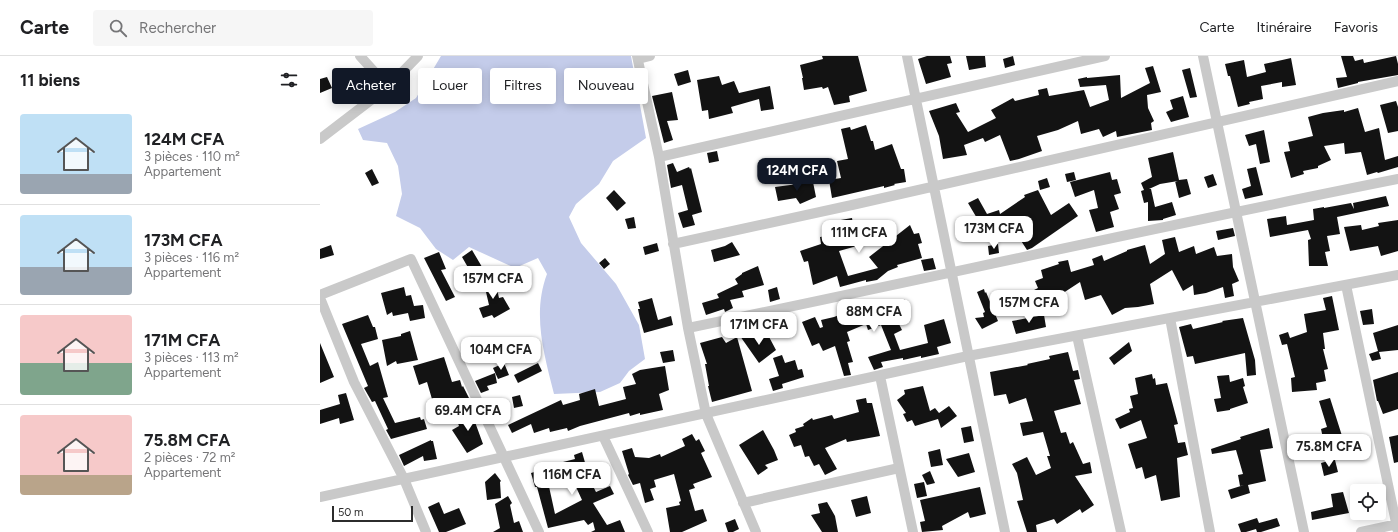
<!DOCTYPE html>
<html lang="fr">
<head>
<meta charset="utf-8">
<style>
	:root { --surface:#fff; --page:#f6f6f6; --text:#202124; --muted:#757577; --line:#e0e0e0; --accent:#111827 }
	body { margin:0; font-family:Figtree,sans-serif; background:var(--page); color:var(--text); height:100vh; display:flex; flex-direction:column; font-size:15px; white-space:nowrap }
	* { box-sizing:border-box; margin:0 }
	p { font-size:13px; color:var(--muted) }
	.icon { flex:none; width:22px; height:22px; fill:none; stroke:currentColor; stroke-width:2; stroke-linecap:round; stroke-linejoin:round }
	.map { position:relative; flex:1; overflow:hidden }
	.side { display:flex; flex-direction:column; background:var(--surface); width:320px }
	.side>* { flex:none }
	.hud { position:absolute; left:12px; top:12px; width:380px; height:36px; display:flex; gap:8px }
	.fabs { position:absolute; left:1030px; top:428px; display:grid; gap:8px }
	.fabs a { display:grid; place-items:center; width:36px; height:36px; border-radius:4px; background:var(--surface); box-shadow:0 2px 10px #0003; font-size:20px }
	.scale { position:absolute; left:12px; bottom:10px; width:81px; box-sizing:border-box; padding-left:4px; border:2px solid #2c2c2c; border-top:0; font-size:11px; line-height:14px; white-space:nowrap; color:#2c2c2c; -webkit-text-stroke:3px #fff; paint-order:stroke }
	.price { position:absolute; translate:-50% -34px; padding:0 9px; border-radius:8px; background:#fff; color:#222; font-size:13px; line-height:26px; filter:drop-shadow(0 1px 2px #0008) }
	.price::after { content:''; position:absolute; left:50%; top:24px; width:12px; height:9px; margin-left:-6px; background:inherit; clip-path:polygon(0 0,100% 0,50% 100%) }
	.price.active { background:var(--accent); color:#fff }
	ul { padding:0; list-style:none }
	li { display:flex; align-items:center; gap:12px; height:100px; padding:0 20px }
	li+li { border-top:1px solid var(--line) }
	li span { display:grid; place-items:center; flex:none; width:112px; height:80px; border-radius:4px; color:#555 }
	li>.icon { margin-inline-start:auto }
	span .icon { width:48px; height:48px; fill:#fffc; stroke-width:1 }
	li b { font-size:17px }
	h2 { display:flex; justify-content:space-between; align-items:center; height:48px; padding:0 20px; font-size:17px }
	.tag { padding:0 14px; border-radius:4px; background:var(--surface); box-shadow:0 2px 10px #0003; font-size:14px; line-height:36px }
	.tag.active { background:var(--accent); color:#fff }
	header { display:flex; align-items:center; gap:24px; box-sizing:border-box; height:56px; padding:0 20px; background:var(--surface); border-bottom:1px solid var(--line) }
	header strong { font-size:19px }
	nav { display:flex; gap:22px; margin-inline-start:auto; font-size:14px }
	.search { width:280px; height:36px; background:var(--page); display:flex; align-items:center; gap:10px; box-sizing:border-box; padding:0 14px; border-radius:4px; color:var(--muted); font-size:15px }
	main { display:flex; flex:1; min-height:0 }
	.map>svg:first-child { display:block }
</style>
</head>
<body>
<header>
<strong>Carte</strong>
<div class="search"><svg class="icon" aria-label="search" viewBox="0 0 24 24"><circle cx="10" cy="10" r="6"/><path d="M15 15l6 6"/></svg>Rechercher</div>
<nav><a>Carte</a><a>Itinéraire</a><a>Favoris</a></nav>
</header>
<main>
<section class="side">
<h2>11 biens<svg class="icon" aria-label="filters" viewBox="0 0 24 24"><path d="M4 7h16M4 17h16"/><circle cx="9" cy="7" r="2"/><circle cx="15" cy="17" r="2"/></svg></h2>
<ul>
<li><span style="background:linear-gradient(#bfe0f5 75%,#9aa5b1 0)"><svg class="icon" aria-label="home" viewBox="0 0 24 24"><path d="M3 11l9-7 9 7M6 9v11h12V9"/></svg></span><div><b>124M CFA</b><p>3 pièces · 110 m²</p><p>Appartement</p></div></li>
<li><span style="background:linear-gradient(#bfe0f5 65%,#9aa5b1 0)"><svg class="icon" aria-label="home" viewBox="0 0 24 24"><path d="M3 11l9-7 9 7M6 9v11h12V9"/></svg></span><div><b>173M CFA</b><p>3 pièces · 116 m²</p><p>Appartement</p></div></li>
<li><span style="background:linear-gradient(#f6c9c9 60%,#7fa58c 0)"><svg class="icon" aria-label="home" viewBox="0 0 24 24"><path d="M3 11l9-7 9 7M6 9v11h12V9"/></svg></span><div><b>171M CFA</b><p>3 pièces · 113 m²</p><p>Appartement</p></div></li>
<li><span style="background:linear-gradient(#f6c9c9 75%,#b9a48a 0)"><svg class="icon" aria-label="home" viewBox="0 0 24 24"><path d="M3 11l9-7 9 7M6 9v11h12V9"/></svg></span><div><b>75.8M CFA</b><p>2 pièces · 72 m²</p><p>Appartement</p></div></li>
</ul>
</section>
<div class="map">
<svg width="1078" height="476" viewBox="0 0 1078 476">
	<rect width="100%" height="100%" fill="#fff"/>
	<path fill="#c4ccea" d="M121 0H311L326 82 293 105 279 128 256 148 249 161 261 187 296 228 319 269 325 303 309 315 300 327 280 336 234 338C224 298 212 258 227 218L218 202 195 212 149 191 133 204 116 193 100 172 76 160 82 138 78 110 67 87 43 84 38 73 75 56 96 42Z"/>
	<path fill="#131313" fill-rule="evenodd" d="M502 0H538L547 35 529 40 530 46 514 49 508 31 503 33 502 31 484 34 482 22H483L480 9 503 3Z
		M607 0H630L632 7 627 8 631 21 606 28 598 3Z
		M646 0H665L666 11 649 14Z
		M693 0 695 9 685 12 683 3Z
		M1021 0H1033L1035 5 1043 3 1044 7 1076 0 1078 8V19L1038 26V27L1018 32 1016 22 1027 21Z
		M971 2 976 29 962 31V26L941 30 943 43 929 46 930 48 918 51 910 20H908L905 8 924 4 927 21 946 16 944 8Z
		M833 10 841 36 827 39 828 52 834 65 831 67 832 74 797 81 796 75 783 81 779 73 761 78 758 65 738 74 717 80 722 95 699 103 690 105 680 79 665 86 663 82 644 89 647 99 623 103 619 80 609 55 636 47 640 56 636 57 648 76 676 62 671 54 693 42 695 45 719 39 718 34 727 32 729 40 764 34 770 51 789 44 786 29 760 31 758 23 767 21V22L800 19 801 42 830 27 825 12Z
		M870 12 877 41 870 42 862 14Z
		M368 14 371 26 358 30 354 18Z
		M41 16 51 27 44 33 40 29 35 33 29 26Z
		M399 20 402 29 414 25 419 37 450 30 454 53 441 55 439 43 411 51 413 57 389 63 388 54 382 55 377 24Z
		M7 21 12 32 0 37V23Z
		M352 36 358 64 347 65 353 84 344 87 332 40Z
		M863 40 869 61 851 66 846 56 853 53 850 44Z
		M1076 45 1078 51V75L1068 77 1060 49Z
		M1038 52 1045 76 1059 72 1065 104 1078 100V111L1058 117 1057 116 1047 119 1041 96 1025 98 1024 87 1004 90 1011 104 998 110V112L983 115 984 118 971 122 964 96 970 95 968 86 993 80 988 61 1003 57 1024 54V56Z
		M546 69 551 85H553L555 94 572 88 581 113H584L586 126 574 128 575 129 564 132V130L512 142 509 124 521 122 517 105 528 103 521 73 530 71 531 74Z
		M944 74 950 106 940 108 936 88 929 90 925 79Z
		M397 95 399 105 389 107 387 97Z
		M853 96 859 124 867 123 871 138 859 142 855 125H858L840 128 829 133H831L835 151 852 146 856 159 843 163V164L828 165V146L824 147 821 135 824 134 821 127 832 121 828 102Z
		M353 107 357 116 369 111 370 113 371 112 382 156 372 159 375 169 363 172 358 157 368 154 362 129 351 132 347 109Z
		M936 111 943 139 925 143 922 133 931 130 927 113Z
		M52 113 59 127 52 130 45 117Z
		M754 116 756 124 747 126 745 118Z
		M790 116 792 124 797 123 801 137 794 139 799 153 790 156 794 171 776 176 769 154 778 152 774 134 755 141 750 126Z
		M893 118 897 129 888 132 884 121Z
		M727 122 730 131 720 134 718 125Z
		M493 126 496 141 480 148 476 142 458 145 455 131Z
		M294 134 306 147 297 155 286 142Z
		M718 134 731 159 749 147 758 160 712 192 707 194 696 177 694 179 687 168 651 179 650 176 638 179 636 171 658 164 648 147 658 142 667 158 679 154 680 158 705 141 704 139Z
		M1066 140 1069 150 1017 161 1020 178 1007 180 1010 195 1005 196 1008 210H989L988 184 991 183 988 174 950 181 947 163 966 160 967 169 994 164 993 153 1004 151V152L1031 147 1034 153 1033 147Z
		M314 161 316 172 308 173 305 163Z
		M532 162 535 179 548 176 551 186 519 195 528 220 558 212 549 201 590 169 594 178 599 177 602 187 598 188 602 202 577 209 578 211 568 215 557 224 546 226V224L520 231 517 220 493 229 488 205 484 206 480 195 501 188 500 181 517 178 515 165Z
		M1078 164V195L1061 200 1058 190 1030 195 1024 171 1041 169 1042 174 1059 170 1058 167Z
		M913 172 915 180 898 184 896 175Z
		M855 181 859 196 874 190 876 198 894 191 897 200 912 198 913 211 919 225 912 228 914 240 905 242 903 231 886 237 874 239 873 229 863 235 852 214 830 228 834 248 818 251 805 252 792 259 781 239 765 244 760 226 734 243 730 237 712 247 708 237 718 232 715 225 723 222 721 214 739 208 738 206 748 204 751 216 774 209 772 203 782 199 784 205 807 195V194L825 189 830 208 845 198 842 184Z
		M412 186 420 199 394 206 391 194 405 190Z
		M337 187 339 195 325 199 323 191Z
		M678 188 679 197 669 199 668 190Z
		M11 189 14 199 0 203V193Z
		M152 194 165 216 154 222 142 201Z
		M119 196 126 213 121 214 135 241 126 245 104 202Z
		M285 202 290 208 284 213 279 207Z
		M613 202 616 213 604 215 601 204Z
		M438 210 444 229 422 235 424 241 410 244 413 252 405 256 404 253 386 259 382 247 399 242 397 238 418 228 415 223 422 218V217Z
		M174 220 179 242 183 241 190 253 174 262 172 259 163 262 159 252 169 249 163 223Z
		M84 231 86 240 91 239 94 250 103 249 105 262 90 265 88 257 73 260 72 256 67 259 61 237Z
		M457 231 460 243 450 246 448 234Z
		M664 233 665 237 666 236 678 265 662 273 655 262 664 261 663 257 665 256 657 236Z
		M1012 240 1019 274 1003 277 1005 293H1003L1008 313 1004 314 1006 325 996 327 997 334 972 336 971 322 975 321 967 288 962 289 959 279 968 276 970 282 987 276 984 258 1006 254 1003 242Z
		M332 242 338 264 351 260 353 269 324 277 320 263 318 253H320L318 246Z
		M559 243 563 251 585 243 590 260 577 264 582 274 574 278 580 294 608 287 604 269 624 263 631 287 617 291 619 298 601 302V300L583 304V302L561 306 563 311 554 314 548 301 571 294 561 269 548 274 546 268 527 276 530 285 527 286 533 306 528 307 531 319 524 320 515 290 503 295 499 287 492 290 482 266 495 261 500 272 503 271 501 264 514 261Z
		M1052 253 1054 268 1043 269 1040 255Z
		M48 259 53 271H55L58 283 41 288 50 310 58 306 68 341 63 342 75 367 100 361 101 364 104 363 107 373 71 383 66 374 68 373 55 345 52 346 44 332 48 330 22 268Z
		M724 259 726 271 696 278 692 265Z
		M923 262 935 304 936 319 927 320 925 297 875 308 873 300 867 301 859 271 871 268 873 273 903 266 902 265Z
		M1078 269V294L1059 296 1061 303 1052 305 1049 298 1058 295 1053 277Z
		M434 274 439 283 448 279 456 294 439 307 420 280Z
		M90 275 98 304 77 308 76 305 67 310 62 284 81 280V278Z
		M402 281 406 287 417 281 432 335 392 346 388 330H389L385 308H387L380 287Z
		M809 286 812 295 794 309 789 302Z
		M0 287 14 321 0 327Z
		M353 294 355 305 343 307 340 296Z
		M748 296 753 315 758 314 760 323 754 324 761 348 734 355 741 377 746 376 750 388 753 386 763 408 770 406 772 417 755 420 774 449 762 457 760 453 737 468 734 463 716 469 717 476H707L697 445 703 444 697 417 692 408 707 401 716 419 731 412 727 400H730L723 376 703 380 700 367 713 365 706 342 689 348 686 338 674 340 670 316 708 309 707 308 730 303 729 300Z
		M462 299 465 307 475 304 478 314 482 313 484 321 462 328 463 332 453 335 449 323 459 320 453 302Z
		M124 301 132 326 140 324 142 331 143 330 149 342 126 351V349L118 351 116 349 114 350 107 326 99 329 93 310Z
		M184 307 189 319 178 323 173 312Z
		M218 307 222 315 198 327 194 319Z
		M345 310 349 334 339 338 343 354 320 359V357L310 360 309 357 260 370 248 375 247 372 230 376 229 372 214 377 211 368 192 377 188 369 241 344 243 349 260 344 259 338 275 333 279 350 306 343 303 331 316 328 312 318 320 314Z
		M1078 316V353L1063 358 1058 345H1057L1053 324Z
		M175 317 177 327 167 330 169 334 161 337 155 325Z
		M832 318 833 323 835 322 836 329 847 327 858 368 854 369 858 387 865 386 868 399 857 402 860 441 841 445 836 419 825 423 822 411 816 413 808 388 827 382 821 364 800 373 795 363 810 356 809 353 813 352 810 340 818 338 815 322Z
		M909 319 910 326 923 322 925 330 923 331 928 347 910 353V354L897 356 894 343 901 342 897 320Z
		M603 330 610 355 615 352 619 357 629 350 637 360 621 372 618 363 595 370 592 364 587 366 583 358 586 357 577 344 585 338 584 334Z
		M26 337 34 364 20 368 19 362 0 368V354L20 348 18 339Z
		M200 339 203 350 194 352 192 341Z
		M546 342 547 347H552L560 380 527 386 526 383 505 392 517 413 505 419 499 408 494 410 489 400 485 401 481 389 474 391 469 379 476 376 475 373 484 370 483 368 492 362 493 364 512 359 514 363 539 356 536 344Z
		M1010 342 1023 383 1004 387 1001 373 1007 371 999 345Z
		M151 355 163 388 147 397 132 374 139 370 135 359Z
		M651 370 654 385 644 387 641 372Z
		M949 372 953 392 940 394 946 425 928 429 930 437 911 443 908 434 924 429 920 430 918 419 923 418 916 394 892 398 891 393 921 383 920 381Z
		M443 374 454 394 458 404 445 409 448 412 438 419 419 389Z
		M372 378 376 385 379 383 385 395 381 397 392 421 373 428 375 432 369 434 375 455 383 453 387 465 362 476H350L346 452 360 449 359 446 361 445 354 418 334 424 336 431 330 433 334 444 325 447 320 427 313 429 308 419 309 418 302 395 312 392 315 401 329 402 340 398 341 401 365 390 362 383Z
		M1078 379V406L1074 407 1069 381Z
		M111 384V385H113L117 403 104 405 103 400 84 410 79 399Z
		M620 393 623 409 611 411 608 396Z
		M262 396 270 424 276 436 290 430 294 438 273 447 287 469 300 464 305 476H271L275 474 273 466 268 469 264 464 228 472 217 431H215L211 417 228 412 227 410 255 403 254 399ZM251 420 262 444 235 458 228 426Z
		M649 397 655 416 638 421 626 403Z
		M1012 404H1015L1018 416 1004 420 1001 407Z
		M610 415 615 427 607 429 602 419Z
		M175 417 181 425 180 426 181 442 167 444 165 426Z
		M604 426 607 440 597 442 594 428Z
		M660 431 666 458 650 462 648 456 622 470 623 474 602 476 600 466 605 465 600 444Z
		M1023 436 1029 457 992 464 991 456 1013 451 1011 438Z
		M188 440 192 447 190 449 194 467 199 465 203 476H173L180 472 175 448Z
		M547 440 551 457 536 461 531 444Z
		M119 446 124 458 139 452 146 468 126 476H119L108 451Z
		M507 446 515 460 518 476H502L491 459 500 457 498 448Z
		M937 462 939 467 957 462 960 470 941 476H937L936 473 926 476H921L918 468Z
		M415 463 419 473 413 476H408L405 467Z"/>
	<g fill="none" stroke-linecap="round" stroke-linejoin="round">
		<path stroke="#c9c9c9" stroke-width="10" d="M40 0 68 31
			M317 0 339 101 368 272 386 358 436 476
			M587 0 685 476
			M883 0 984 476
			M318 3 330 0
			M0 83 68 31 98 0
			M339 101 785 0
			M353 188 532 149 1078 25
			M1026 229 1078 476
			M0 239 91 203 219 476
			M0 242 34 326 84 423 106 476
			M850 262 890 476
			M368 272C605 223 841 170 1078 123
			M757 280 801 476
			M560 320 593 476
			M283 380 328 476
			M0 441 648 300 1078 219
			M423 447 579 412
			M1041 476 1078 468"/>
	</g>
</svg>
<div class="fabs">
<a><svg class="icon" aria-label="locate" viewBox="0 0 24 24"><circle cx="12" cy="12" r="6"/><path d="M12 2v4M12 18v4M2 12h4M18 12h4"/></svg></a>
</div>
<div class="scale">50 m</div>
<b class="price active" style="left:477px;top:136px">124M CFA</b>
<b class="price" style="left:674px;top:194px">173M CFA</b>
<b class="price" style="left:539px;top:198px">111M CFA</b>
<b class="price" style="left:173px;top:244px">157M CFA</b>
<b class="price" style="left:709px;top:268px">157M CFA</b>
<b class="price" style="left:554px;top:277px">88M CFA</b>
<b class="price" style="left:439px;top:290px">171M CFA</b>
<b class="price" style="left:181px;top:315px">104M CFA</b>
<b class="price" style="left:148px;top:376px">69.4M CFA</b>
<b class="price" style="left:1009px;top:412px">75.8M CFA</b>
<b class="price" style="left:252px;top:440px">116M CFA</b>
<div class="hud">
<a class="tag active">Acheter</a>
<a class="tag">Louer</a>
<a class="tag">Filtres</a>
<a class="tag">Nouveau</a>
</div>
</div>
</main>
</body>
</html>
